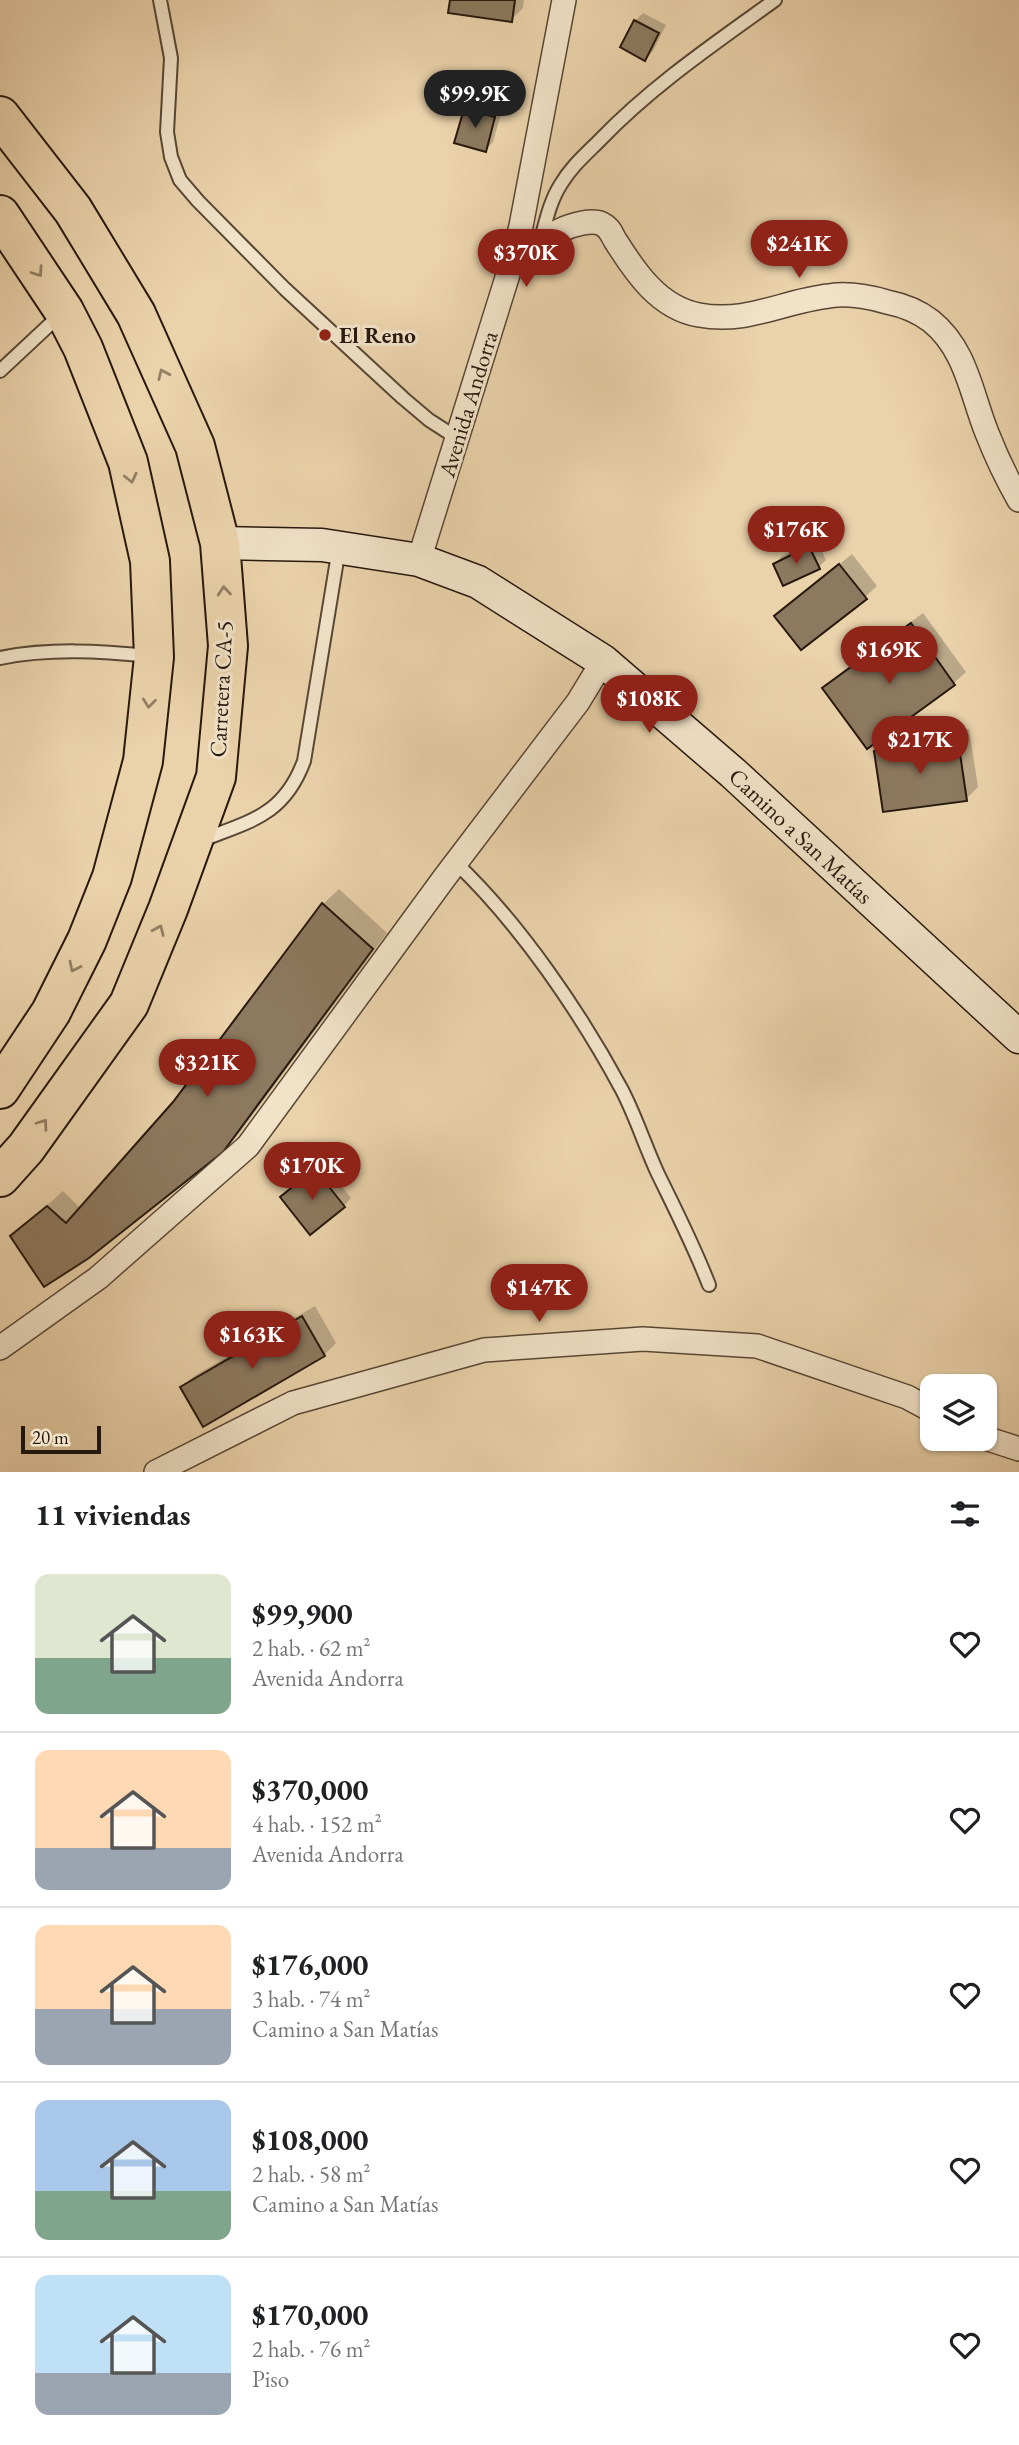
<!DOCTYPE html>
<html lang="es">
<head>
<meta charset="utf-8">
<style>
	:root { --surface:#fff; --page:#f2f2f2; --text:#202124; --muted:#757577; --line:#e0e0e0; --accent:#8f2418 }
	body { margin:0; font-family:"EB Garamond",serif; background:var(--page); color:var(--text); height:100vh; display:flex; flex-direction:column; font-size:26px; white-space:nowrap }
	* { box-sizing:border-box; margin:0 }
	p { font-size:23px; color:var(--muted) }
	.icon { flex:none; width:38px; height:38px; fill:none; stroke:currentColor; stroke-width:2; stroke-linecap:round; stroke-linejoin:round }
	.map { position:relative; height:1472px; overflow:hidden }
	.details { display:flex; flex-direction:column; background:var(--surface); flex:1 }
	.details>* { flex:none }
	.tools { position:absolute; left:920px; top:1374px; display:grid; gap:14px }
	.tools a { display:grid; place-items:center; width:77px; height:77px; border-radius:14px; background:var(--surface); box-shadow:0 2px 5px #0004; font-size:35px }
	.scale { position:absolute; left:21px; bottom:18px; width:80px; box-sizing:border-box; padding-left:7px; border:4px solid #28190e; border-top:0; font-size:19px; line-height:24px; white-space:nowrap; color:#28190e; -webkit-text-stroke:5px #f1e2c8; paint-order:stroke }
	.price { position:absolute; translate:-50% -60px; padding:0 16px; border-radius:24px; background:var(--accent); color:#fff; font-size:23px; line-height:46px; filter:drop-shadow(0 2px 4px #0008) }
	.price::after { content:''; position:absolute; left:50%; top:42px; width:21px; height:16px; margin-left:-10px; background:inherit; clip-path:polygon(0 0,100% 0,50% 100%) }
	.price.on { background:#222; color:#fff }
	ul { padding:0; list-style:none }
	li { display:flex; align-items:center; gap:21px; height:175px; padding:0 35px }
	li+li { border-top:2px solid var(--line) }
	li span { display:grid; place-items:center; flex:none; width:196px; height:140px; border-radius:14px; color:#555 }
	li>.icon { margin-inline-start:auto }
	span .icon { width:84px; height:84px; fill:#fffc; stroke-width:1 }
	li b { font-size:30px }
	h2 { display:flex; justify-content:space-between; align-items:center; height:84px; padding:0 35px; font-size:30px }
	.map>svg:first-child { display:block }
</style>
</head>
<body>
<div class="map">
<svg width="1019" height="1472" viewBox="0 0 1019 1472">
	<rect width="100%" height="100%" fill="#ead2aa"/>
	<filter id="stains"><feTurbulence type="fractalNoise" baseFrequency=".00286" numOctaves="4"/><feColorMatrix values="0 0 0 0 .2 0 0 0 0 .09 0 0 0 0 .02 0 0 0 .5 -.17"/></filter>
	<radialGradient id="worn" r=".72"><stop offset=".6" stop-color="#630" stop-opacity="0"/><stop offset="1" stop-color="#630" stop-opacity=".3"/></radialGradient>
	<path fill="#0003" d="M452 0H524L523 8 511 20Z
		M643 13 666 25 653 51 645 59 635 21Z
		M473 102 502 110 493 142 486 150 465 109Z
		M817 540 826 560 819 567 775 564 782 556Z
		M852 554 877 586 865 597 776 616Z
		M923 613 966 672 954 683 867 747 824 688 836 677Z
		M969 729 978 787 966 799 876 752 888 740Z
		M339 889 387 933 238 1135 222 1151 88 1256 12 1237 63 1191 81 1209 174 1103 323 904Z
		M323 1163 351 1198 344 1206 290 1189Z
		M315 1306 336 1343 324 1355 182 1387 194 1376Z"/>
	<path fill="#8d795f" stroke="#28190e" stroke-width="2" d="M450 0H515L512 22 448 13Z
		M634 20 659 33 645 61 620 47Z
		M464 109 495 117 486 152 454 143Z
		M809 546 820 569 783 586 773 564Z
		M839 564 867 599 801 650 774 616Z
		M911 623 955 685 867 749 822 688Z
		M958 740 967 801 883 812 874 751Z
		M322 903 373 949 223 1152 89 1258 44 1287 10 1236 47 1206 66 1223 173 1102Z
		M315 1169 345 1207 310 1235 280 1197Z
		M302 1316 325 1356 203 1427 180 1387Z"/>
	<g fill="none" stroke-linecap="round" stroke-linejoin="round">
		<defs>
			<path id="lane" d="M160 0 171 58 167 132 171 157 180 180 198 201 285 289 403 398 429 420 457 438
				M541 239C546 221 550 201 561 184 571 167 585 155 600 140 652 86 714 44 775 0
				M0 371 61 314
				M0 658C49 648 101 651 150 656
				M202 840C251 821 284 815 304 761L339 548
				M456 863C520 924 580 1012 622 1090 636 1117 645 1146 658 1174 676 1211 694 1246 709 1285"/>
			<path id="street" d="M510 268C526 254 542 239 561 230 571 225 592 219 602 224 610 228 611 233 615 240 635 272 659 308 699 315 748 324 783 301 829 296 847 293 870 297 887 302 902 305 918 311 931 321 966 349 971 393 987 433 996 456 1007 479 1019 500
				M419 560 510 268 521 226 564 0
				M0 1348 98 1278 248 1146 445 877 578 702 603 661
				M985 1438 1019 1449
				M156 1472 293 1403 484 1350 643 1339 757 1346 907 1397 933 1411"/>
			<path id="secondary" d="M220 543 322 545 419 560 478 582 603 661 733 773 1019 1037"/>
			<path id="highway" d="M0 116 73 210 136 314 195 446 220 543 228 646 216 777 168 909 129 1004 26 1148 0 1177
				M0 215 64 311 83 348 128 462 150 561 154 657 143 761 112 877 87 940 51 1012 0 1089"/>
		</defs>
		<use href="#lane" stroke="#584735" stroke-width="16"/>
		<use href="#street" stroke="#584735" stroke-width="26"/>
		<use href="#secondary" stroke="#28190e" stroke-width="35"/>
		<use href="#highway" stroke="#28190e" stroke-width="42"/>
		<use href="#lane" stroke="#f1e2c8" stroke-width="12"/>
		<use href="#street" stroke="#f1e2c8" stroke-width="23"/>
		<use href="#secondary" stroke="#f1e2c8" stroke-width="32"/>
		<use href="#highway" stroke="#ead2aa" stroke-width="38"/>
	</g>
	<defs><path id="oneway-chevron" d="M-2-3.5L2.5 0L-2 3.5" fill="none" stroke-width="1.6" stroke-linecap="round" stroke-linejoin="round" transform="scale(1.75)"/></defs>
	<g stroke="#937f64">
		<use href="#oneway-chevron" transform="translate(38 272) rotate(56)"/>
		<use href="#oneway-chevron" transform="translate(163 374) rotate(-114)"/>
		<use href="#oneway-chevron" transform="translate(131 478) rotate(77)"/>
		<use href="#oneway-chevron" transform="translate(224 591) rotate(-95)"/>
		<use href="#oneway-chevron" transform="translate(149 703) rotate(96)"/>
		<use href="#oneway-chevron" transform="translate(159 930) rotate(-67)"/>
		<use href="#oneway-chevron" transform="translate(74 967) rotate(116)"/>
		<use href="#oneway-chevron" transform="translate(43 1124) rotate(-54)"/>
	</g>
	<circle fill="#8f2418" stroke="#f1e2c8" stroke-width="2.5" cx="325" cy="335" r="7"/>
	<g text-anchor="middle" dominant-baseline="central" stroke-width="6" stroke-linejoin="round" paint-order="stroke">
		<g font-size="23" font-weight="bold" fill="#28190e" stroke="#f1e2c8" text-anchor="start">
			<text x="339" y="335">El Reno</text>
		</g>
		<g font-size="23" fill="#28190e" stroke="#f1e2c8">
			<text transform="translate(468 404) rotate(-73)">Avenida Andorra</text>
			<text transform="translate(221 689) rotate(-87)">Carretera CA-5</text>
			<text transform="translate(801 836) rotate(43)">Camino a San Matías</text>
		</g>
	</g>
	<rect width="100%" height="100%" filter="url(#stains)"/>
	<rect width="100%" height="100%" fill="url(#worn)"/>
</svg>
<div class="tools">
<a><svg class="icon" aria-label="layers" viewBox="0 0 24 24"><path d="M12 4l9 5-9 5-9-5zM3 14l9 5 9-5"/></svg></a>
</div>
<div class="scale">20 m</div>
<b class="price on" style="left:475px;top:130px">$99.9K</b>
<b class="price" style="left:799px;top:280px">$241K</b>
<b class="price" style="left:526px;top:289px">$370K</b>
<b class="price" style="left:796px;top:566px">$176K</b>
<b class="price" style="left:889px;top:686px">$169K</b>
<b class="price" style="left:649px;top:735px">$108K</b>
<b class="price" style="left:920px;top:776px">$217K</b>
<b class="price" style="left:207px;top:1099px">$321K</b>
<b class="price" style="left:312px;top:1202px">$170K</b>
<b class="price" style="left:539px;top:1324px">$147K</b>
<b class="price" style="left:252px;top:1371px">$163K</b>
</div>
<section class="details">
<h2>11 viviendas<svg class="icon" aria-label="filters" viewBox="0 0 24 24"><path d="M4 7h16M4 17h16"/><circle cx="9" cy="7" r="2"/><circle cx="15" cy="17" r="2"/></svg></h2>
<ul>
<li><span style="background:linear-gradient(#dfe7d0 60%,#7fa58c 0)"><svg class="icon" aria-label="home" viewBox="0 0 24 24"><path d="M3 11l9-7 9 7M6 9v11h12V9"/></svg></span><div><b>$99,900</b><p>2 hab. · 62 m²</p><p>Avenida Andorra</p></div><svg class="icon" aria-label="heart" viewBox="0 0 24 24"><path d="M12 20l-8-8c-3-5 5-10 8-4 3-6 11-1 8 4z"/></svg></li>
<li><span style="background:linear-gradient(#ffd9b3 70%,#9aa5b1 0)"><svg class="icon" aria-label="home" viewBox="0 0 24 24"><path d="M3 11l9-7 9 7M6 9v11h12V9"/></svg></span><div><b>$370,000</b><p>4 hab. · 152 m²</p><p>Avenida Andorra</p></div><svg class="icon" aria-label="heart" viewBox="0 0 24 24"><path d="M12 20l-8-8c-3-5 5-10 8-4 3-6 11-1 8 4z"/></svg></li>
<li><span style="background:linear-gradient(#ffd9b3 60%,#9aa5b1 0)"><svg class="icon" aria-label="home" viewBox="0 0 24 24"><path d="M3 11l9-7 9 7M6 9v11h12V9"/></svg></span><div><b>$176,000</b><p>3 hab. · 74 m²</p><p>Camino a San Matías</p></div><svg class="icon" aria-label="heart" viewBox="0 0 24 24"><path d="M12 20l-8-8c-3-5 5-10 8-4 3-6 11-1 8 4z"/></svg></li>
<li><span style="background:linear-gradient(#a9c7e8 65%,#7fa58c 0)"><svg class="icon" aria-label="home" viewBox="0 0 24 24"><path d="M3 11l9-7 9 7M6 9v11h12V9"/></svg></span><div><b>$108,000</b><p>2 hab. · 58 m²</p><p>Camino a San Matías</p></div><svg class="icon" aria-label="heart" viewBox="0 0 24 24"><path d="M12 20l-8-8c-3-5 5-10 8-4 3-6 11-1 8 4z"/></svg></li>
<li><span style="background:linear-gradient(#bfe0f5 70%,#9aa5b1 0)"><svg class="icon" aria-label="home" viewBox="0 0 24 24"><path d="M3 11l9-7 9 7M6 9v11h12V9"/></svg></span><div><b>$170,000</b><p>2 hab. · 76 m²</p><p>Piso</p></div><svg class="icon" aria-label="heart" viewBox="0 0 24 24"><path d="M12 20l-8-8c-3-5 5-10 8-4 3-6 11-1 8 4z"/></svg></li>
</ul>
</section>
</body>
</html>
